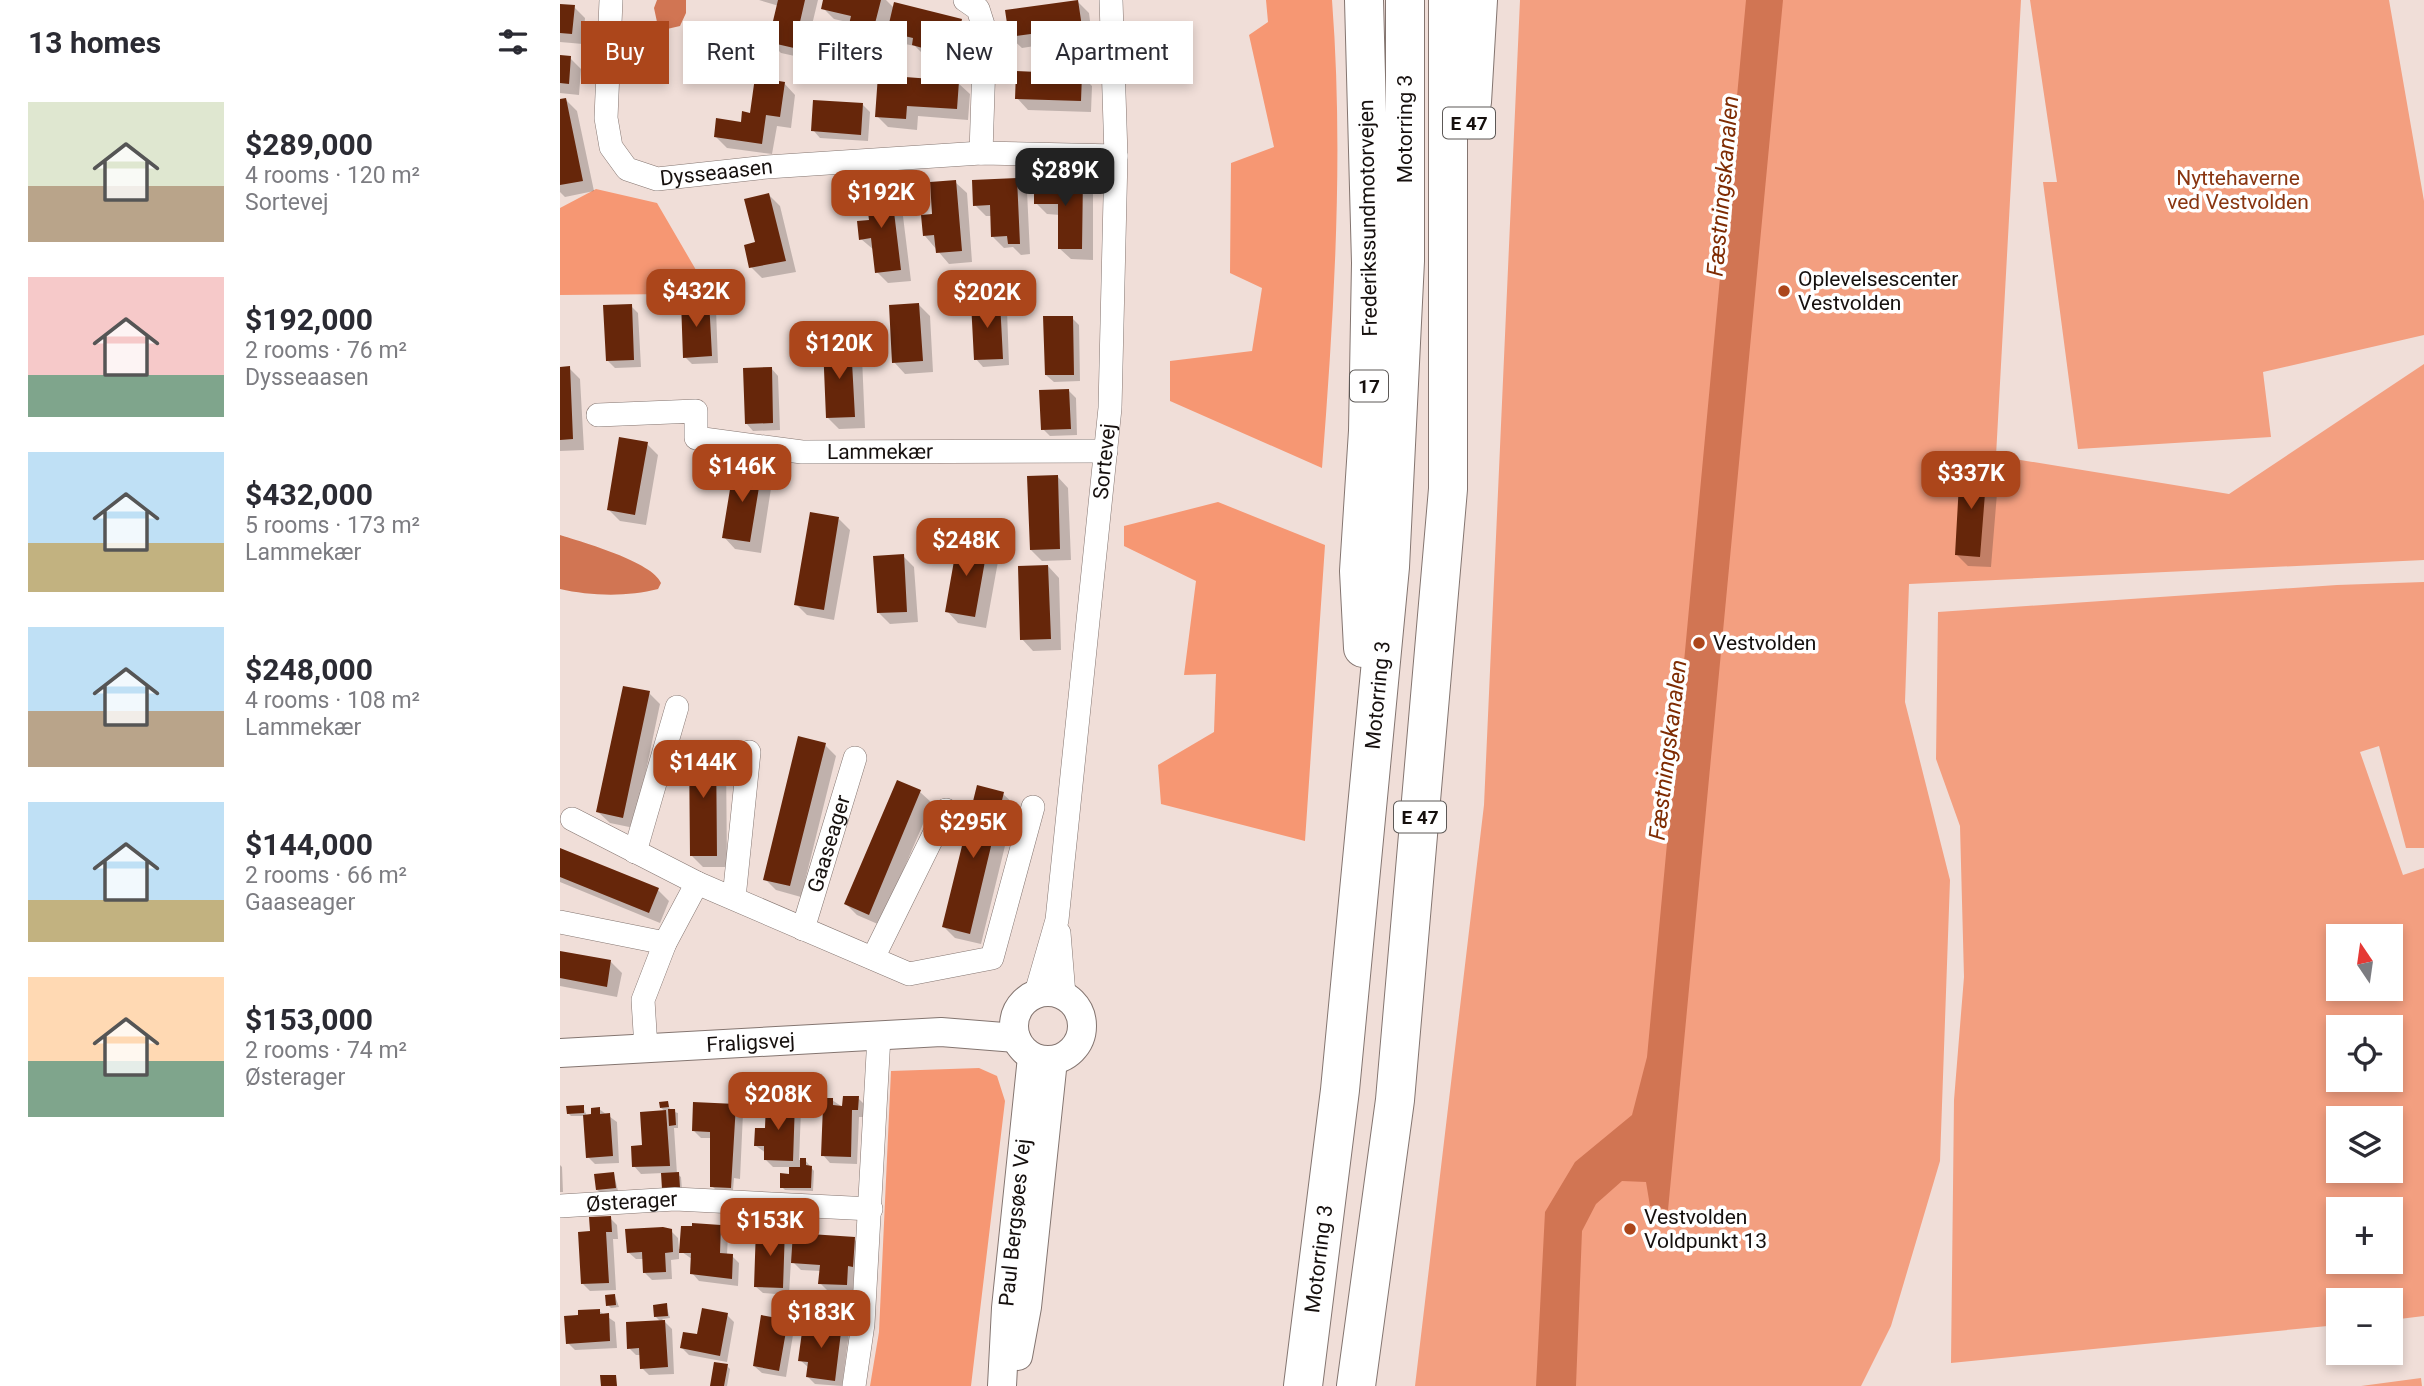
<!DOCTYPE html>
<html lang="en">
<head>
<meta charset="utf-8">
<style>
	:root { --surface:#fff; --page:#f2f2f3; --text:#2b2b33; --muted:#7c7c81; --accent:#ac461b }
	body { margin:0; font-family:Roboto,sans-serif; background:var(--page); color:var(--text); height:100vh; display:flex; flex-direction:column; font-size:26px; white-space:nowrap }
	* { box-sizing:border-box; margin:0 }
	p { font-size:23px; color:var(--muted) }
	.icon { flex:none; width:38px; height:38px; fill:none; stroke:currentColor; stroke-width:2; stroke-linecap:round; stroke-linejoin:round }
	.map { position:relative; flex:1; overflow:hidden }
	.sheet { display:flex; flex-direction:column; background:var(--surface); width:560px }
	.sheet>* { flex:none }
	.top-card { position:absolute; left:21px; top:21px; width:665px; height:63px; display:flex; gap:14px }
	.needle { width:46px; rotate:347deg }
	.controls { position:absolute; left:1766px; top:924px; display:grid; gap:14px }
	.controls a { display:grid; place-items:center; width:77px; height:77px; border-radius:0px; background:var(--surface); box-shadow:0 4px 10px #0003; font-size:35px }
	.price { position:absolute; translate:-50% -60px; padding:0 16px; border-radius:14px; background:var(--accent); color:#fff; font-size:23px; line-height:46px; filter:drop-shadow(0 2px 4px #0008) }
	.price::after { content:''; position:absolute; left:50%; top:42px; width:21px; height:16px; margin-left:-10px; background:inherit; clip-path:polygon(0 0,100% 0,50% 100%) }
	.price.on { background:#222; color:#fff }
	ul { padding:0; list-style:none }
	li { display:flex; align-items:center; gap:21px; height:175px; padding:0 28px }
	li span { display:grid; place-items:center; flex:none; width:196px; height:140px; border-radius:0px; color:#555 }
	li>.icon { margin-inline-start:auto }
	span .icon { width:84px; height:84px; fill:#fffc; stroke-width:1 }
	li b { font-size:30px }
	h2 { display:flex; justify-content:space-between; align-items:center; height:84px; padding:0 28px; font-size:30px }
	.tag { padding:0 24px; border-radius:0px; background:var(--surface); box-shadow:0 4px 10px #0003; font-size:24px; line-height:63px }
	.tag.on { background:var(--accent); color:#fff }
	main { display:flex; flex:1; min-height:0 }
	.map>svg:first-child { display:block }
</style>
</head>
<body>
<main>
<section class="sheet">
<h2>13 homes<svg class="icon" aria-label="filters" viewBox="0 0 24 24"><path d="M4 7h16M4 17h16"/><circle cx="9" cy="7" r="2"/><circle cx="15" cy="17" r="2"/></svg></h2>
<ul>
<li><span style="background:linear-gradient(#dfe7d0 60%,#b9a48a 0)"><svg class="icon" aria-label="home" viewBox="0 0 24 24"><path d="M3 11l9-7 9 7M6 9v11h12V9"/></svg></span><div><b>$289,000</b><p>4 rooms · 120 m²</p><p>Sortevej</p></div></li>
<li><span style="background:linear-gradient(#f6c9c9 70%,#7fa58c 0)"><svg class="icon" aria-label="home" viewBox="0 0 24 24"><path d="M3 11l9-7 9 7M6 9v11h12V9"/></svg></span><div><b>$192,000</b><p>2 rooms · 76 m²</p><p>Dysseaasen</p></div></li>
<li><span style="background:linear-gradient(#bfe0f5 65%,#c2b280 0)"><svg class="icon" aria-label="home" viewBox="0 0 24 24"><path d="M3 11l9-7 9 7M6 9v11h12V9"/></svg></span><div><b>$432,000</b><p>5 rooms · 173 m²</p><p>Lammekær</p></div></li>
<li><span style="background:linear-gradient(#bfe0f5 60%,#b9a48a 0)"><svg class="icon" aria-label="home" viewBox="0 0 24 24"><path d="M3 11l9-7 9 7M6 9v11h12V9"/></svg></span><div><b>$248,000</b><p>4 rooms · 108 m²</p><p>Lammekær</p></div></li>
<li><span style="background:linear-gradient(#bfe0f5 70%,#c2b280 0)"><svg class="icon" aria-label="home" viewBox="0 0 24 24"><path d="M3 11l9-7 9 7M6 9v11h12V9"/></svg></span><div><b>$144,000</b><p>2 rooms · 66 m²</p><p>Gaaseager</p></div></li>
<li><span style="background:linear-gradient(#ffd9b3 60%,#7fa58c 0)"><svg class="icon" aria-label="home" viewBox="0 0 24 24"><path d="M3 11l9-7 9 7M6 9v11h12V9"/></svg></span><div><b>$153,000</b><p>2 rooms · 74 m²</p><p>Østerager</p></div></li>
</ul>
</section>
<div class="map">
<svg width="1864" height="1386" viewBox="0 0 1864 1386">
	<rect width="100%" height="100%" fill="#f0ded8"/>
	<path fill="#f39f80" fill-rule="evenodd" d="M960 0H1461L1436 456 1669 494 1864 364V560L1349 584 1345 702 1390 880 1380 1161 1331 1326 1301 1386H855L924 805Z
		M1470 0H1829L1864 201V335L1703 372 1711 437 1518 449 1483 182H1497Z
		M1864 582V848H1846L1819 746 1800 752 1843 875 1864 868V1316L1831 1320 1830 1300H1778V1325L1391 1363 1394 1100 1404 977 1400 826 1376 759 1378 612 1777 585ZM1830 936V989H1778V936ZM1830 1027V1080H1778V1027ZM1778 1118H1830V1171H1778ZM1830 1209V1262H1778V1209Z
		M1861 1378 1862 1386H1801Z"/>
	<path fill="#f69773" d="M706 0H772C784 156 774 312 762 468L610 401V361L692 351 702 288 670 273 671 163 714 147 689 35 708 22Z
		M36 189 97 203 136 270 114 294 0 295V208Z
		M658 502 765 545 745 841 601 804 598 765 654 732 656 674 624 675 636 581 564 546V526Z
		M419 1068 437 1076 445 1101 411 1386H310L319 1332 331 1071Z"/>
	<path fill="#d17553" d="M97 0H126V13L120 26 107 29 97 22 94 8Z
		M1186 0H1223L1108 1210 1090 1206 1086 1182 1062 1181 1036 1204 1022 1231 1016 1386H976L985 1212 1015 1162 1072 1115 1087 1057Z
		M0 535C22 542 93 562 101 583L98 589C68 597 30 596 0 589Z"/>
	<path fill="#0003" d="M199 0H258L244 58 221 53 210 42 219 6Z
		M265 0H326L334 8 401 20 413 31 406 59 386 54 384 61 365 56 355 46 340 43 327 30 320 57 298 52 287 40 291 23 274 19 263 8Z
		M517 1 529 13 532 37 462 48 450 37Z
		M0 5 14 7 25 18 23 44 0 42Z
		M0 57 10 58 21 69 19 95 0 93Z
		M521 75 532 86 531 112 468 110 457 98Z
		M224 83 235 95 231 128 217 126 212 154 167 148 156 137 182 124Z
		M398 83 410 94 408 120 358 116 357 130 328 127 317 116Z
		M6 100 17 111 34 191 5 197 0 192V101Z
		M303 105 310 112 308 141 260 138 253 130Z
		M522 178 533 189V260L511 259 499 248 500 215 487 214 476 203 500 186Z
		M456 180 467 191 470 254 461 255 453 247 444 248 433 237 432 216H426L415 205Z
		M395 182 407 193 412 262 389 264 365 236Z
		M330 189 341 200 351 281 328 283 317 272 314 250 301 239Z
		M209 195 220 206 236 272 202 278 191 267Z
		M149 302 156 309 158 363 132 364 125 357Z
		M440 303 447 310 449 365 423 367 416 359Z
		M359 305 370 316 373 372 345 374 334 362Z
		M71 306 78 313 81 367 55 368 48 361Z
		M512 318 519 325 520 381 494 382 486 375Z
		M290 346 302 357 305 428 279 429 268 418Z
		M9 368 20 379 24 450 0 451V369Z
		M211 368 218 376 220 430 193 431 186 423Z
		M509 391 516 398 517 435 490 436 483 429Z
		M87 444 98 455 86 525 60 521 49 510Z
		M1426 469 1438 481 1431 567 1408 566 1397 555Z
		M201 470 212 482 201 553 175 549 164 537Z
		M497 476 508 488 511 560 482 561 471 550Z
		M279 519 290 530 274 620 247 615 236 604Z
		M427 545 439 556 426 628 398 623 387 611Z
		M343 556 354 567 358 622 330 624 318 612Z
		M488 566 499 578 501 650 473 651 462 639Z
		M89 693 100 704 74 828 50 823 38 812Z
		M155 745 166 757 167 867H143L132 856Z
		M265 745 276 756 241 897 216 890 205 879Z
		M338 782 360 792 372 803 320 925 297 915 286 904Z
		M443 794 455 805 421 944 395 938 384 927Z
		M0 849 98 890 109 901 100 923 0 882Z
		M0 953 51 962 62 973 57 997 0 986Z
		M257 1096 260 1107 244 1104Z
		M199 1098 202 1109 187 1110 184 1106Z
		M298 1098 305 1105V1117H299L297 1164 270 1163 263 1155 272 1100 284 1108Z
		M107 1103 111 1111 118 1113V1128H114L117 1174 121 1177 122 1190 104 1188 103 1173 81 1174 74 1166 106 1112 101 1108Z
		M234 1104 241 1111 239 1160H245L254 1171 253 1191 225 1190 222 1187 231 1175V1167H213L205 1159 206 1153 196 1146 207 1130Z
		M175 1106 183 1113 180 1179 174 1178 173 1190 155 1189 152 1186V1138H141L134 1131Z
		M23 1107 27 1116H33L39 1109 57 1122 59 1163 35 1164 28 1157 25 1116H11L8 1113Z
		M0 1165 2 1167 3 1192H0Z
		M54 1174 58 1191 41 1193 37 1190Z
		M191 1217 194 1220V1234H180L177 1231Z
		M50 1218 57 1225 58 1239H53L56 1290 30 1291 23 1284 32 1233Z
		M250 1219 257 1227V1236L294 1239 301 1246 300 1273H294L293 1292 267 1290 260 1283 261 1271 241 1270 231 1260 229 1295 203 1293 195 1286 225 1230 235 1240Z
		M160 1226 168 1234 167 1255 172 1256 179 1263 178 1286 139 1281 132 1273V1259L119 1250V1259L111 1260 112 1279 92 1280 85 1273 84 1259H76L68 1252 111 1231 118 1238 119 1249H121Z
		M55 1296 59 1307 51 1308 48 1305Z
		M106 1305 110 1318 102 1319 112 1329 114 1374 89 1375 82 1368 81 1355H76L69 1348 101 1322 95 1316Z
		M39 1311 55 1322 57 1348 15 1350 8 1343Z
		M167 1315 174 1322 167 1362 129 1355 122 1348Z
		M227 1322 234 1329 226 1377 202 1373 194 1366Z
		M281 1326 289 1333 282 1386 255 1384 248 1377 249 1368 240 1360 253 1335Z
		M167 1366 170 1369 167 1386H152Z"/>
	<path fill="#66260a" d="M218 0H245L234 48 208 42Z
		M263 0H321L309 47 285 41 291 16 261 9Z
		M518 0 522 27 449 37 445 10Z
		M334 2 402 19 395 49 375 43 373 51 352 45 353 38 327 32Z
		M0 4 15 5 12 34 0 33Z
		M0 55 11 56 9 84 0 83Z
		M456 71 522 74 521 101 455 99Z
		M318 75 399 81 397 109 347 106 346 119 315 117Z
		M195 77 225 82 220 117 206 115 202 144 154 137 156 118 181 122 182 111 190 113Z
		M6 98 23 181 0 185V99Z
		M253 100 303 103 301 135 251 131Z
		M498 176H523L522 249H498V204H474V184H498Z
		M457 178 460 244H448L447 236 431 237 430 205 413 206 412 180Z
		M396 180 402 251 376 253 374 235 363 236 361 215 372 214 370 182Z
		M331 187 341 270 315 273 311 238 299 240 297 221 309 220 305 190Z
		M209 193 226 261 189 268 184 245 195 242 184 199Z
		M149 300 152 356 123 358 121 301Z
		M440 301 443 359 414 360 411 302Z
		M359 303 363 361 332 363 329 305Z
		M72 304 74 360 46 361 43 305Z
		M483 316H513L514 375H485Z
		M291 344 295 417 266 418 263 345Z
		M10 366 13 439 0 440V367Z
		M212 367 213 423 185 424 183 368Z
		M509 389 511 429 481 430 479 390Z
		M59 437 88 442 75 515 47 510Z
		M174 465 202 469 190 542 162 538Z
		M1400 466 1427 468 1420 557 1395 555Z
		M498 475 500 549 470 550 467 476Z
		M250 512 279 517 264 610 234 605Z
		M398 538 428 544 415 617 385 612Z
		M344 554 347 612 317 613 313 556Z
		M488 565 491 639 460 640 458 566Z
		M63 686 90 691 63 818 36 812Z
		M238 736 266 743 230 886 203 880Z
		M129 744H156L157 856H130Z
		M337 780 361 790 309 915 284 904Z
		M417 785 444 792 410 934 382 927Z
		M0 848 99 888 89 913 0 877Z
		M0 951 51 960 47 987 0 978Z
		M242 1093 258 1094 257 1105H242Z
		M199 1096 200 1106 183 1107 182 1097Z
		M283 1096H299L298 1110H292L291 1157 261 1156 263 1105H266V1098H273V1105L282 1106Z
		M108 1101 109 1107 100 1108 99 1102Z
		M206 1101 235 1102 233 1161 204 1160V1146H194L195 1128H205Z
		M133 1102 176 1104 171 1188 150 1187V1132L132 1131Z
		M24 1105V1113L7 1114 6 1106Z
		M40 1107V1114L50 1113 53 1156 26 1158 23 1115 31 1114V1108Z
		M108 1109H115L116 1125 109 1126Z
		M106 1110 110 1166 72 1167 71 1146 82 1145 80 1112Z
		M240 1158H246V1165L252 1166 251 1188H220V1173L229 1174V1167H240Z
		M54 1172 56 1188 36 1190 34 1174Z
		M119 1172 120 1188 102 1189 101 1173Z
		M175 1215 192 1216V1232L175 1231Z
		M51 1216 52 1232H46L49 1283 21 1284 18 1232 30 1231 29 1217Z
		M234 1217 251 1218 250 1234 295 1237 293 1267 288 1266 287 1285 258 1284 260 1265 231 1263Z
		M132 1223 161 1225 160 1253 173 1254 172 1279 130 1274 131 1253H119L121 1226H132Z
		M103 1227 112 1229 113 1252 105 1253 106 1272 83 1273 82 1252 67 1253 65 1229Z
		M196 1227 225 1228 223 1288 194 1287Z
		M55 1294 56 1305 46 1306 45 1295Z
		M107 1303 108 1316 94 1317 93 1305Z
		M142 1308 168 1313 160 1356 120 1348 123 1332 137 1334Z
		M40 1309V1314L49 1313 50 1341 6 1344 4 1316 18 1315V1310Z
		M201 1315 228 1320 219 1371 193 1366Z
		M105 1320 108 1367 80 1369 79 1348 67 1349 66 1322Z
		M253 1321 282 1324 275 1381 246 1377 248 1362 238 1361 242 1332 251 1333Z
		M154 1362 168 1364 164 1386H150Z
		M40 1375H56L57 1386H41Z"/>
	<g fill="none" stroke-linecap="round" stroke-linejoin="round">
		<defs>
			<g id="minor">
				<path id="s1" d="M51 0 46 118 51 147 67 169 97 179 207 167 421 153 556 156"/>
				<path d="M405 0 418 9 425 31 421 153"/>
				<path id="s2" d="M38 415 136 411V438L242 452 546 451"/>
				<path d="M12 819 137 883 105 943 83 1000 86 1048"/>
				<path d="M75 852 117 707"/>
				<path d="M137 883 349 974 432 958 473 807"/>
				<path d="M174 898 189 752"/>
				<path d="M0 922 105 943"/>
				<path id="s3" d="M243 929 295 758"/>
				<path d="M499 933 504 995"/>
				<path d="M313 958 386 810"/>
				<path id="s4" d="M476 993 497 920 550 408 556 156 551 0"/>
				<path id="s5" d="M0 1206 115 1199 311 1209"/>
				<path d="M294 1386 303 1324 319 1036"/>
			</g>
			<g id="tertiary">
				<circle cx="488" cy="1026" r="34"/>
				<path id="s6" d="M0 1053 381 1032 456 1038"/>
				<path d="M458 1356 467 1307 493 1060"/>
				<path id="s7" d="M442 1386 446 1308 472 1057"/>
			</g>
			<g id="motorway">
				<path d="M912 102 918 0"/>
				<path d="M803 648 799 571 808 431 811 263 804 0"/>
				<path id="s8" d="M743 1386 780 1090 830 567 845 261V0"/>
				<path d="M796 1386 835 1100 888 489V0"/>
			</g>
		</defs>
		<use href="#minor" stroke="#847570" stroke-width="24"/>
		<use href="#tertiary" stroke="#847570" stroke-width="30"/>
		<use href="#motorway" stroke="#847570" stroke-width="40"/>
		<use href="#minor" stroke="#fff" stroke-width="23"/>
		<use href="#tertiary" stroke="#fff" stroke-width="28"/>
		<use href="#motorway" stroke="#fff" stroke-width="38"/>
	</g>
	<g fill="#ac461b" stroke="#fff" stroke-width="2.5">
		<circle cx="1224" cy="291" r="7"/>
		<circle cx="1139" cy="643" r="7"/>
		<circle cx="1070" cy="1229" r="7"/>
	</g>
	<g text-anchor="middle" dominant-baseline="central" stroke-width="7" stroke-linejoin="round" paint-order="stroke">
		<g fill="#fff" stroke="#5c5856" stroke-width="2">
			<rect x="883" y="107.5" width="52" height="31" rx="5"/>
			<rect x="790" y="370.5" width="38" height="31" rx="5"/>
			<rect x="834" y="801.5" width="52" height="31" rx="5"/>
		</g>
		<g font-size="19" font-weight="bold" fill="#16100e">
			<text x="909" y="123">E 47</text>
			<text x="809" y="386">17</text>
			<text x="860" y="817">E 47</text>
		</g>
		<g font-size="21" fill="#16100e" stroke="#fff">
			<text transform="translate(845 129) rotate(-90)">Motorring 3</text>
			<text stroke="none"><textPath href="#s1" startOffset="266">Dysseaasen</textPath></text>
			<text transform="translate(808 218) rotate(-91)">Frederikssundmotorvejen</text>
			<text stroke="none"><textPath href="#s2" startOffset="310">Lammekær</textPath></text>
			<text stroke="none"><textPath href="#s4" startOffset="537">Sortevej</textPath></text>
			<text stroke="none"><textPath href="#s8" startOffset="695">Motorring 3</textPath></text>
			<text stroke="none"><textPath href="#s3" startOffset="89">Gaaseager</textPath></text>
			<text stroke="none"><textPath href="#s6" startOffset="191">Fraligsvej</textPath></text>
			<text stroke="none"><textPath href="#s5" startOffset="72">Østerager</textPath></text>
			<text stroke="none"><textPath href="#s7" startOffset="164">Paul Bergsøes Vej</textPath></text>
			<text stroke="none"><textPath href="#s8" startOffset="128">Motorring 3</textPath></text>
		</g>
		<g font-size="21" fill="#893510" stroke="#fff">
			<text x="1678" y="178">Nyttehaverne<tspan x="1678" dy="24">ved Vestvolden</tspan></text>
		</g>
		<g font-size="21" fill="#16100e" stroke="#fff" text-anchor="start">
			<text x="1238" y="279">Oplevelsescenter<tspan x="1238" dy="24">Vestvolden</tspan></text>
			<text x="1153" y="643">Vestvolden</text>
			<text x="1084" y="1217">Vestvolden<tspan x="1084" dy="24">Voldpunkt 13</tspan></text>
		</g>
		<g font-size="23" font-style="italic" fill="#7e2b02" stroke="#fff">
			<text transform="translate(1163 186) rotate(-85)">Fæstningskanalen</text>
			<text transform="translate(1108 750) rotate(-83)">Fæstningskanalen</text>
		</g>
	</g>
</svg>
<div class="controls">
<a><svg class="needle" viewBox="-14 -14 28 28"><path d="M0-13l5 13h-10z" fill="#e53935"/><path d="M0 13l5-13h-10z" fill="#7c7c81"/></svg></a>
<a><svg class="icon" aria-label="locate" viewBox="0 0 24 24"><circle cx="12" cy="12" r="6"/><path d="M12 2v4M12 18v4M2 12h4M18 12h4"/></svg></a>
<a><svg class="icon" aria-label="layers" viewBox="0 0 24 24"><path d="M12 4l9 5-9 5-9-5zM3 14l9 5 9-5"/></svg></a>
<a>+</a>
<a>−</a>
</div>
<b class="price on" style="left:505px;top:208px">$289K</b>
<b class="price" style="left:321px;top:230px">$192K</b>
<b class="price" style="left:136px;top:329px">$432K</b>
<b class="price" style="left:427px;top:330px">$202K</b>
<b class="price" style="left:279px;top:381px">$120K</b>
<b class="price" style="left:182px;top:504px">$146K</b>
<b class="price" style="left:1411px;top:511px">$337K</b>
<b class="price" style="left:406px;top:578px">$248K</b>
<b class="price" style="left:143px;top:800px">$144K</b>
<b class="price" style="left:413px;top:860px">$295K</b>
<b class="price" style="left:218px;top:1132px">$208K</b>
<b class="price" style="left:210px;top:1258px">$153K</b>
<b class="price" style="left:261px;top:1350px">$183K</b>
<div class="top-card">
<a class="tag on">Buy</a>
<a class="tag">Rent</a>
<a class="tag">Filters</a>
<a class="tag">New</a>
<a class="tag">Apartment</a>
</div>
</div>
</main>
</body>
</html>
